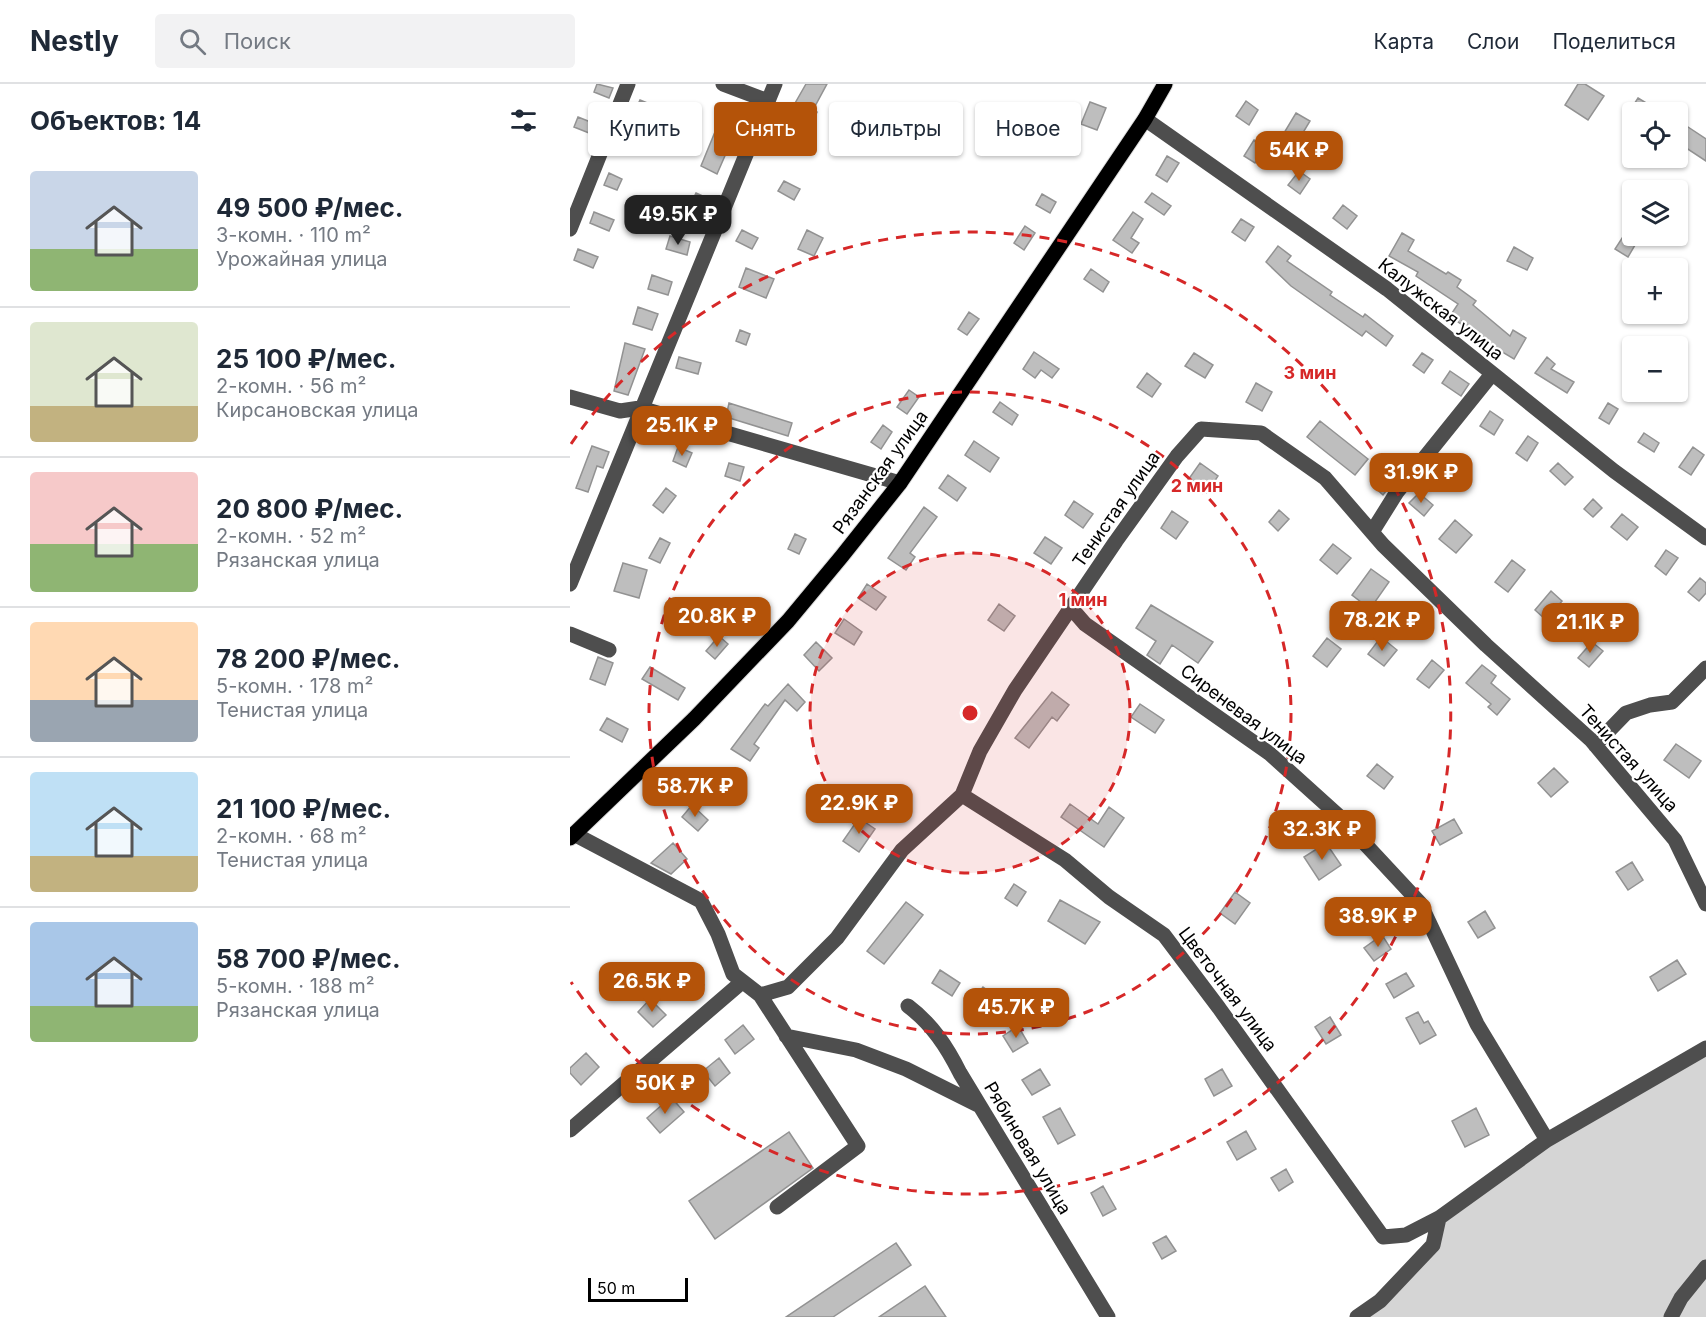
<!DOCTYPE html>
<html lang="ru">
<head>
<meta charset="utf-8">
<style>
	:root { --surface:#fff; --page:#f2f2f3; --text:#1f2937; --muted:#747a83; --line:#e0e1e3; --accent:#b45309 }
	body { margin:0; font-family:Inter,sans-serif; background:var(--page); color:var(--text); height:100vh; display:flex; flex-direction:column; font-size:22px; white-space:nowrap }
	* { box-sizing:border-box; margin:0 }
	p { font-size:20px; color:var(--muted) }
	.icon { flex:none; width:33px; height:33px; fill:none; stroke:currentColor; stroke-width:2; stroke-linecap:round; stroke-linejoin:round }
	.map { position:relative; flex:1; overflow:hidden }
	.side { display:flex; flex-direction:column; background:var(--surface); width:570px }
	.side>* { flex:none }
	.banner { position:absolute; left:18px; top:18px; width:570px; height:54px; display:flex; gap:12px }
	.buttons { position:absolute; left:1052px; top:18px; display:grid; gap:12px }
	.buttons a { display:grid; place-items:center; width:66px; height:66px; border-radius:6px; background:var(--surface); box-shadow:0 2px 4px #0004; font-size:30px }
	.scale { position:absolute; left:18px; bottom:15px; width:100px; box-sizing:border-box; padding-left:6px; border:3px solid #000; border-top:0; font-size:16px; line-height:21px; white-space:nowrap; color:#000; -webkit-text-stroke:4px #fff; paint-order:stroke }
	.price { position:absolute; translate:-50% -51px; padding:0 14px; border-radius:12px; background:var(--accent); color:#fff; font-size:20px; line-height:39px; filter:drop-shadow(0 2px 3px #0008) }
	.price::after { content:''; position:absolute; left:50%; top:36px; width:18px; height:14px; margin-left:-9px; background:inherit; clip-path:polygon(0 0,100% 0,50% 100%) }
	.price.active { background:#222; color:#fff }
	ul { padding:0; list-style:none }
	li { display:flex; align-items:center; gap:18px; height:150px; padding:0 30px }
	li+li { border-top:2px solid var(--line) }
	li span { display:grid; place-items:center; flex:none; width:168px; height:120px; border-radius:6px; color:#555 }
	li>.icon { margin-inline-start:auto }
	span .icon { width:72px; height:72px; fill:#fffc; stroke-width:1 }
	li b { font-size:26px }
	h2 { display:flex; justify-content:space-between; align-items:center; height:72px; padding:0 30px; font-size:26px }
	.tag { padding:0 21px; border-radius:6px; background:var(--surface); box-shadow:0 2px 4px #0004; font-size:21px; line-height:54px }
	.tag.active { background:var(--accent); color:#fff }
	header { display:flex; align-items:center; gap:36px; box-sizing:border-box; height:84px; padding:0 30px; background:var(--surface); border-bottom:2px solid var(--line) }
	header strong { font-size:28px }
	nav { display:flex; gap:33px; margin-inline-start:auto; font-size:21px }
	.search { width:420px; height:54px; background:var(--page); display:flex; align-items:center; gap:15px; box-sizing:border-box; padding:0 21px; border-radius:6px; color:var(--muted); font-size:22px }
	main { display:flex; flex:1; min-height:0 }
	.map>svg:first-child { display:block }
</style>
</head>
<body>
<header>
<strong>Nestly</strong>
<div class="search"><svg class="icon" aria-label="search" viewBox="0 0 24 24"><circle cx="10" cy="10" r="6"/><path d="M15 15l6 6"/></svg>Поиск</div>
<nav><a>Карта</a><a>Слои</a><a>Поделиться</a></nav>
</header>
<main>
<section class="side">
<h2>Объектов: 14<svg class="icon" aria-label="filters" viewBox="0 0 24 24"><path d="M4 7h16M4 17h16"/><circle cx="9" cy="7" r="2"/><circle cx="15" cy="17" r="2"/></svg></h2>
<ul>
<li><span style="background:linear-gradient(#c9d6e8 65%,#8fb573 0)"><svg class="icon" aria-label="home" viewBox="0 0 24 24"><path d="M3 11l9-7 9 7M6 9v11h12V9"/></svg></span><div><b>49 500 ₽/мес.</b><p>3-комн. · 110 m²</p><p>Урожайная улица</p></div></li>
<li><span style="background:linear-gradient(#dfe7d0 70%,#c2b280 0)"><svg class="icon" aria-label="home" viewBox="0 0 24 24"><path d="M3 11l9-7 9 7M6 9v11h12V9"/></svg></span><div><b>25 100 ₽/мес.</b><p>2-комн. · 56 m²</p><p>Кирсановская улица</p></div></li>
<li><span style="background:linear-gradient(#f6c9c9 60%,#8fb573 0)"><svg class="icon" aria-label="home" viewBox="0 0 24 24"><path d="M3 11l9-7 9 7M6 9v11h12V9"/></svg></span><div><b>20 800 ₽/мес.</b><p>2-комн. · 52 m²</p><p>Рязанская улица</p></div></li>
<li><span style="background:linear-gradient(#ffd9b3 65%,#9aa5b1 0)"><svg class="icon" aria-label="home" viewBox="0 0 24 24"><path d="M3 11l9-7 9 7M6 9v11h12V9"/></svg></span><div><b>78 200 ₽/мес.</b><p>5-комн. · 178 m²</p><p>Тенистая улица</p></div></li>
<li><span style="background:linear-gradient(#bfe0f5 70%,#c2b280 0)"><svg class="icon" aria-label="home" viewBox="0 0 24 24"><path d="M3 11l9-7 9 7M6 9v11h12V9"/></svg></span><div><b>21 100 ₽/мес.</b><p>2-комн. · 68 m²</p><p>Тенистая улица</p></div></li>
<li><span style="background:linear-gradient(#a9c7e8 70%,#8fb573 0)"><svg class="icon" aria-label="home" viewBox="0 0 24 24"><path d="M3 11l9-7 9 7M6 9v11h12V9"/></svg></span><div><b>58 700 ₽/мес.</b><p>5-комн. · 188 m²</p><p>Рязанская улица</p></div></li>
</ul>
</section>
<div class="map">
<svg width="1136" height="1233" viewBox="0 0 1136 1233">
	<rect width="100%" height="100%" fill="#fff"/>
	<path fill="#d5d5d5" d="M1136 964V1233H787L863 1162 869 1134 977 1056Z"/>
	<path fill="#bebebe" stroke="#929292" stroke-width="1.5" d="M27 0 43 4 39 14 24 8Z
		M236 0H257L243 26 247 28 242 39 220 28Z
		M1008 0H1015L1034 12 1018 36 995 21Z
		M1068 14 1091 28H1059Z
		M70 16 87 23 82 36 64 29Z
		M676 17 688 26 679 41 666 32Z
		M520 18 536 24 527 46 511 40Z
		M726 29 740 37 728 57 714 49Z
		M8 33 23 39 19 49 4 43Z
		M450 34 466 43 460 54 444 45Z
		M1115 41 1136 55V77L1107 58Z
		M147 43 164 51 147 90 131 82Z
		M211 47 230 57 224 68 205 58Z
		M54 50 72 57 67 70 49 63Z
		M684 56 695 63 685 79 674 72Z
		M597 72 609 79 597 98 586 91Z
		M729 87 740 95 730 110 718 101Z
		M39 89 52 95 47 106 34 101Z
		M214 97 230 105 224 116 208 107Z
		M126 109 139 115 130 136 116 130Z
		M582 109 601 122 594 131 575 118Z
		M472 110 486 118 480 129 466 121Z
		M773 121 787 132 777 145 763 134Z
		M24 128 44 136 39 147 20 139Z
		M563 128 573 135 561 154 569 159 562 169 543 156Z
		M671 135 684 143 675 157 662 148Z
		M455 142 465 149 454 166 444 159Z
		M172 146 188 154 182 165 166 157Z
		M237 146 253 154 244 172 228 165Z
		M1056 148 1068 156 1058 173 1045 165Z
		M832 149 844 156 838 167 876 190 878 188 891 196 887 203 906 217 903 221 940 252 943 246 956 254 944 275 922 262 892 237 891 240 880 232 888 220 846 192 848 188 819 172Z
		M100 152 120 158 117 171 96 165Z
		M708 162 721 172 717 177 762 208 760 211 793 233 795 230 823 252 816 262 796 247 792 252 721 202 696 178Z
		M944 163 963 174 957 186 937 177Z
		M8 165 28 173 23 184 4 176Z
		M176 184 204 195 196 214 169 203Z
		M521 185 539 198 533 208 514 195Z
		M82 191 102 198 98 211 78 205Z
		M68 223 88 230 82 246 63 240Z
		M399 228 409 235 397 251 388 245Z
		M170 246 180 250 176 261 166 257Z
		M55 259 75 265 58 311 44 307Z
		M464 268 489 285 482 294 471 286 465 294 453 285Z
		M624 269 643 281 635 294 615 282Z
		M852 269 863 276 854 289 843 281Z
		M109 273 131 279 128 290 106 284Z
		M977 273 985 280 981 285 1004 298 997 309 965 289Z
		M880 287 899 300 891 312 872 299Z
		M577 289 591 300 582 313 567 303Z
		M686 299 702 308 692 327 676 318Z
		M339 306 349 313 337 330 327 323Z
		M430 318 448 331 442 341 423 328Z
		M159 319 222 339 218 352 156 333Z
		M1038 319 1048 325 1039 340 1029 334Z
		M920 327 933 336 924 351 910 342Z
		M750 337 798 375 785 391 737 353Z
		M313 341 322 348 311 365 301 358Z
		M1074 349 1089 359 1084 368 1068 358Z
		M958 352 968 359 957 377 946 369Z
		M404 357 429 374 420 388 395 371Z
		M22 362 39 368 33 384 27 382 18 408 6 404Z
		M108 363 122 369 116 383 103 377Z
		M1123 363 1134 371 1121 391 1109 383Z
		M159 379 174 383 170 397 155 392Z
		M630 379 648 392 637 409 618 396Z
		M988 379 1003 393 995 401 980 387Z
		M815 385 826 394 813 411 802 401Z
		M378 391 396 404 387 417 369 404Z
		M96 404 106 412 93 429 83 421Z
		M849 409 863 421 854 432 839 419Z
		M1023 415 1032 424 1023 433 1014 425Z
		M504 417 523 430 513 444 495 431Z
		M354 423 367 433 340 469 345 473 336 486 318 474Z
		M709 426 719 435 708 447 699 438Z
		M602 427 618 438 606 455 591 444Z
		M1052 430 1068 443 1057 456 1041 443Z
		M885 436 902 451 886 469 869 455Z
		M225 450 236 455 229 470 218 465Z
		M475 453 492 464 481 480 464 469Z
		M90 454 100 459 90 479 79 474Z
		M763 460 781 474 767 490 750 476Z
		M1096 466 1108 474 1096 491 1085 482Z
		M942 476 955 486 938 508 925 498Z
		M53 479 77 486 69 514 44 507Z
		M801 485 819 498 800 525 782 511Z
		M1130 494 1136 499V509L1129 517 1118 508Z
		M297 500 316 513 306 526 288 514Z
		M981 507 992 517 976 536 965 526Z
		M177 514 186 522 173 536 164 528Z
		M429 520 445 532 434 547 418 536Z
		M581 521 643 558 628 579 602 561 590 580 577 571 586 557 566 544Z
		M274 535 292 548 284 561 265 549Z
		M149 552 158 560 145 575 136 567Z
		M811 553 827 566 814 582 798 570Z
		M757 554 771 565 757 583 743 572Z
		M246 558 262 574 249 587 234 571Z
		M1022 558 1033 567 1019 583 1008 574Z
		M28 573 43 579 35 601 20 595Z
		M862 576 874 586 859 604 847 595Z
		M912 581 926 592 921 599 940 615 927 631 918 623 921 620 896 599Z
		M80 583 115 604 108 616 72 595Z
		M218 600 235 618 227 627 215 616 184 660 189 664 180 677 161 665 195 620 198 622Z
		M482 608 499 621 487 637 482 633 459 664 445 654Z
		M570 620 594 636 585 649 561 633Z
		M37 634 58 645 52 658 30 646Z
		M1106 660 1131 677 1119 694 1094 676Z
		M807 680 823 693 814 705 797 692Z
		M984 684 998 698 981 713 968 699Z
		M144 686 161 699 147 716 130 702Z
		M500 720 528 740 539 723 554 734 534 763 491 733Z
		M122 721 138 736 128 747 112 733Z
		M289 734 305 745 289 768 273 757Z
		M884 735 892 749 870 761 862 747Z
		M103 759 117 775 101 790 81 779Z
		M756 759 771 781 749 796 734 773Z
		M1062 778 1073 796 1058 806 1046 788Z
		M444 800 456 808 447 822 435 814Z
		M665 808 680 819 665 840 650 829Z
		M490 816 530 838 515 860 478 837Z
		M336 818 353 831 314 880 297 867Z
		M915 827 925 844 908 854 898 838Z
		M812 851 821 865 804 877 794 864Z
		M1107 876 1116 890 1088 907 1080 893Z
		M117 882 134 901 121 912 104 893Z
		M370 886 390 899 382 912 362 899Z
		M836 889 844 902 824 914 816 900Z
		M413 903 428 914 412 935 399 926V921Z
		M80 915 96 931 83 943 68 928Z
		M848 928 854 939 858 937 866 951 850 960 836 934Z
		M760 933 771 951 756 960 745 943Z
		M173 941 184 955 165 970 155 956Z
		M448 942 458 959 443 968 433 952Z
		M16 969 29 983 11 1001 0 989V984Z
		M149 974 160 989 145 1002 133 987Z
		M470 985 480 1001 462 1011 452 996Z
		M652 985 662 1002 644 1012 635 995Z
		M101 1013 114 1028 90 1049 77 1034Z
		M490 1024 505 1051 488 1060 473 1033Z
		M906 1024 919 1051 895 1063 882 1037Z
		M676 1047 686 1065 667 1076 657 1058Z
		M219 1048 243 1084 145 1155 119 1117Z
		M716 1085 723 1098 709 1107 701 1094Z
		M533 1102 546 1125 533 1132 521 1109Z
		M596 1152 606 1167 592 1175 583 1159Z
		M326 1159 341 1181 263 1233H216Z
		M355 1202 376 1233H309Z"/>
	<g fill="none" stroke-linecap="round" stroke-linejoin="round">
		<defs>
			<path id="major" d="M0 754 124 635 218 537 272 472 330 399 575 35 595 0"/>
		</defs>
		<use href="#major" stroke="#dbdbdb" stroke-width="17"/>
		<path stroke="#4e4e4e" stroke-width="15" d="M153 0 198 17
			M575 35 817 205 1044 387 1136 454
			M0 145 58 0
			M0 313 50 327 70 324 330 399
			M802 448 827 408 922 290
			M0 500 205 0
			M502 525 515 540 699 669 770 733 850 819 907 940 977 1056
			M0 550 39 566
			M1025 661 1056 629 1080 621 1102 618 1136 584
			M392 711 495 776 539 813 594 851 649 924 813 1153 836 1151 869 1134 977 1056 1136 964
			M4 750 131 817 148 850 163 890 190 911 288 1062 207 1123
			M190 911 218 903 267 854 332 766 392 711 410 667 445 606 546 457 607 372 631 345 691 349 755 394 813 461 916 561 1021 656 1105 756 1136 820
			M338 922C362 940 377 963 390 989L538 1233
			M216 952 286 966 336 985 410 1022
			M0 1046 172 898
			M787 1233 810 1217 863 1161 869 1134
			M1101 1233 1111 1214 1136 1183"/>
		<use href="#major" stroke="#000" stroke-width="15"/>
	</g>
	<circle cx="400" cy="629" r="160" fill="#d62828" fill-opacity=".12"/>
	<g fill="none" stroke="#d62828" stroke-width="3" stroke-dasharray="10 8">
		<circle cx="400" cy="629" r="160"/>
		<circle cx="400" cy="629" r="321"/>
		<path d="M1 360A481 481 0 1 1 1 898"/>
	</g>
	<g text-anchor="middle" dominant-baseline="central" stroke-width="4.5" stroke-linejoin="round" paint-order="stroke">
		<g font-size="18" fill="#000" stroke="#fff">
			<text transform="translate(871 225) rotate(38)">Калужская улица</text>
			<text transform="translate(310 388) rotate(-54)">Рязанская улица</text>
			<text transform="translate(546 425) rotate(-55)">Тенистая улица</text>
			<text transform="translate(674 630) rotate(37)">Сиреневая улица</text>
			<text transform="translate(1059 674) rotate(48)">Тенистая улица</text>
			<text transform="translate(658 905) rotate(53)">Цветочная улица</text>
			<text transform="translate(458 1064) rotate(59)">Рябиновая улица</text>
		</g>
	</g>
	<circle cx="400" cy="629" r="9" fill="#d62828" stroke="#fff" stroke-width="3"/>
	<g font-size="18" text-anchor="middle" font-weight="bold" fill="#d62828" stroke="#fff" stroke-width="4.5" stroke-linejoin="round" paint-order="stroke">
		<text x="740" y="295">3 мин</text>
		<text x="627" y="408">2 мин</text>
		<text x="513" y="522">1 мин</text>
	</g>
</svg>
<div class="buttons">
<a><svg class="icon" aria-label="locate" viewBox="0 0 24 24"><circle cx="12" cy="12" r="6"/><path d="M12 2v4M12 18v4M2 12h4M18 12h4"/></svg></a>
<a><svg class="icon" aria-label="layers" viewBox="0 0 24 24"><path d="M12 4l9 5-9 5-9-5zM3 14l9 5 9-5"/></svg></a>
<a>+</a>
<a>−</a>
</div>
<div class="scale">50 m</div>
<b class="price" style="left:729px;top:98px">54K ₽</b>
<b class="price active" style="left:108px;top:162px">49.5K ₽</b>
<b class="price" style="left:112px;top:373px">25.1K ₽</b>
<b class="price" style="left:851px;top:420px">31.9K ₽</b>
<b class="price" style="left:147px;top:564px">20.8K ₽</b>
<b class="price" style="left:812px;top:568px">78.2K ₽</b>
<b class="price" style="left:1020px;top:570px">21.1K ₽</b>
<b class="price" style="left:125px;top:734px">58.7K ₽</b>
<b class="price" style="left:289px;top:751px">22.9K ₽</b>
<b class="price" style="left:752px;top:777px">32.3K ₽</b>
<b class="price" style="left:808px;top:864px">38.9K ₽</b>
<b class="price" style="left:82px;top:929px">26.5K ₽</b>
<b class="price" style="left:446px;top:955px">45.7K ₽</b>
<b class="price" style="left:95px;top:1031px">50K ₽</b>
<div class="banner">
<a class="tag">Купить</a>
<a class="tag active">Снять</a>
<a class="tag">Фильтры</a>
<a class="tag">Новое</a>
</div>
</div>
</main>
</body>
</html>
